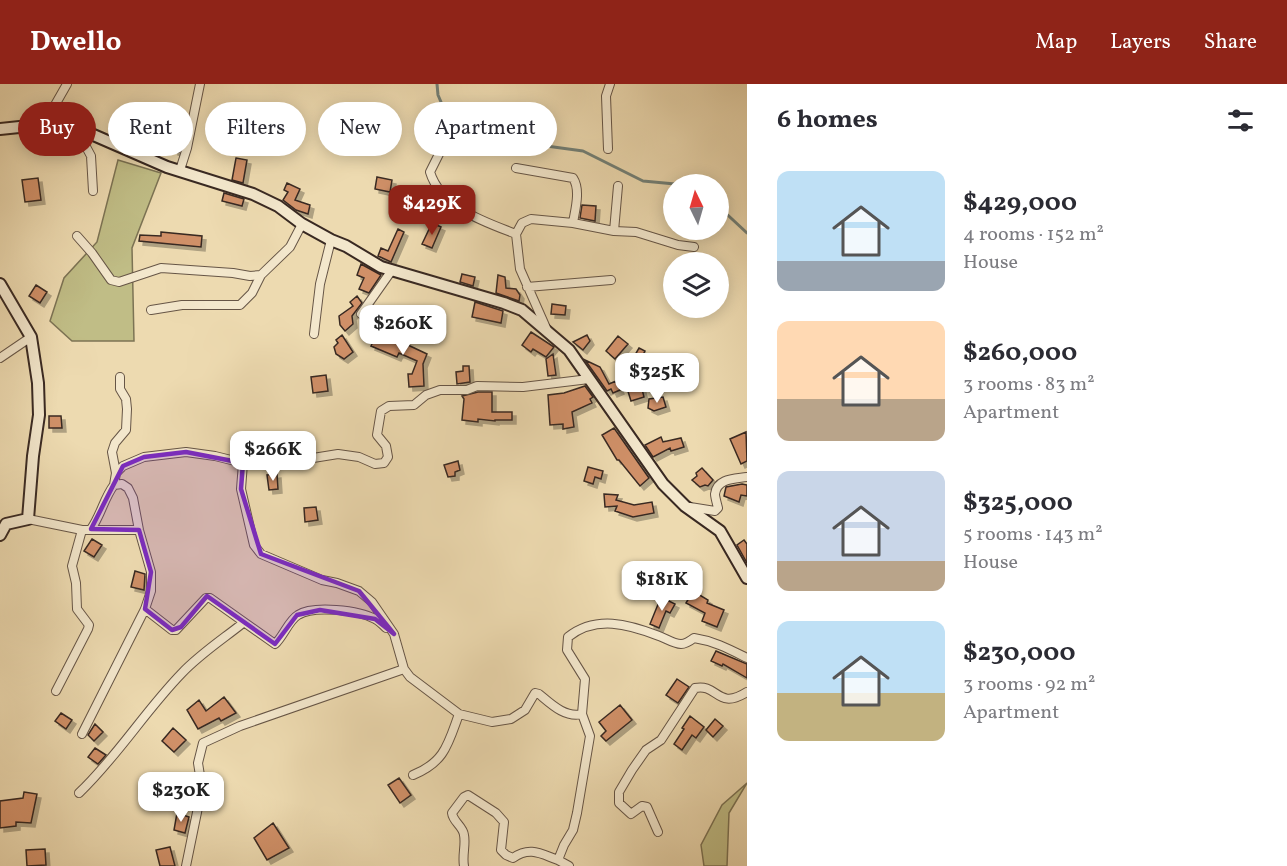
<!DOCTYPE html>
<html lang="en">
<head>
<meta charset="utf-8">
<style>
	:root { --surface:#fff; --page:#f7f7f7; --text:#2b2b33; --muted:#7c7c81; --accent:#8f2418 }
	body { margin:0; font-family:Vollkorn,serif; background:var(--page); color:var(--text); height:100vh; display:flex; flex-direction:column; font-size:22px; white-space:nowrap }
	* { box-sizing:border-box; margin:0 }
	p { font-size:20px; color:var(--muted) }
	.icon { flex:none; width:33px; height:33px; fill:none; stroke:currentColor; stroke-width:2; stroke-linecap:round; stroke-linejoin:round }
	.map { position:relative; flex:1; overflow:hidden }
	.sheet { display:flex; flex-direction:column; background:var(--surface); width:540px }
	.sheet>* { flex:none }
	.guide { position:absolute; left:18px; top:18px; width:570px; height:54px; display:flex; gap:12px }
	.needle { width:39px; rotate:355deg }
	.controls { position:absolute; left:663px; top:90px; display:grid; gap:12px }
	.controls a { display:grid; place-items:center; width:66px; height:66px; border-radius:50%; background:var(--surface); box-shadow:0 3px 15px #0003; font-size:30px }
	.price { position:absolute; translate:-50% -51px; padding:0 14px; border-radius:12px; background:#fff; color:#222; font-size:20px; line-height:39px; filter:drop-shadow(0 2px 3px #0008) }
	.price::after { content:''; position:absolute; left:50%; top:36px; width:18px; height:14px; margin-left:-9px; background:inherit; clip-path:polygon(0 0,100% 0,50% 100%) }
	.price.current { background:var(--accent); color:#fff }
	ul { padding:0; list-style:none }
	li { display:flex; align-items:center; gap:18px; height:150px; padding:0 30px }
	li span { display:grid; place-items:center; flex:none; width:168px; height:120px; border-radius:12px; color:#555 }
	li>.icon { margin-inline-start:auto }
	span .icon { width:72px; height:72px; fill:#fffc; stroke-width:1 }
	li b { font-size:26px }
	h2 { display:flex; justify-content:space-between; align-items:center; height:72px; padding:0 30px; font-size:26px }
	.pill { padding:0 21px; border-radius:27px; background:var(--surface); box-shadow:0 3px 15px #0003; font-size:21px; line-height:54px }
	.pill.current { background:var(--accent); color:#fff }
	header { display:flex; align-items:center; gap:36px; box-sizing:border-box; height:84px; padding:0 30px; background:var(--accent); color:#fff }
	header strong { font-size:28px }
	nav { display:flex; gap:33px; margin-inline-start:auto; font-size:21px }
	main { display:flex; flex:1; min-height:0 }
	.map>svg:first-child { display:block }
</style>
</head>
<body>
<header>
<strong>Dwello</strong>
<nav><a>Map</a><a>Layers</a><a>Share</a></nav>
</header>
<main>
<div class="map">
<svg width="747" height="782" viewBox="0 0 747 782">
	<defs>
		<filter id="shadow"><feDropShadow dx="4" dy="4" stdDeviation="0" flood-color="#0004"/></filter>
	</defs>
	<rect width="100%" height="100%" fill="#eddab0"/>
	<filter id="stains"><feTurbulence type="fractalNoise" baseFrequency=".00333" numOctaves="4"/><feColorMatrix values="0 0 0 0 .2 0 0 0 0 .09 0 0 0 0 .02 0 0 0 .5 -.17"/></filter>
	<radialGradient id="worn" r=".72"><stop offset=".6" stop-color="#630" stop-opacity="0"/><stop offset="1" stop-color="#630" stop-opacity=".3"/></radialGradient>
	<path fill="#c0bd86" stroke="#7c7354" stroke-width="1.5" d="M118 76 161 89 132 164 134 257H72L50 237 64 194 97 158Z
		M747 699 729 729 727 782H704L701 761 722 721Z"/>
	<g fill="none" stroke-linecap="round" stroke-linejoin="round">
		<path stroke="#738077" stroke-width="3" d="M437 0 438 11 447 32 472 49 505 62 539 61 583 67 643 97 675 100
			M718 122 747 149"/>
	</g>
	<path fill="#d09067" stroke="#392922" stroke-width="1.5" filter="url(#shadow)" d="M163 47 184 51 179 68 174 67V65L161 63Z
		M236 74 247 76 243 99 232 96Z
		M377 93 392 96 390 108 375 105Z
		M38 94 41 116 25 118 22 96Z
		M287 99 300 105 295 116 310 121 308 130 296 126 283 116 288 108 284 106Z
		M224 109 244 115 242 122 222 117Z
		M414 109 429 121 422 130 407 119Z
		M582 121 596 122 595 137 580 134Z
		M432 139 441 143 432 164 422 160Z
		M398 145 404 148 391 178 378 172 381 164 388 167Z
		M161 148 202 152 201 163 139 157 140 151 161 152Z
		M361 180 381 191 369 209 359 205 364 194 357 191Z
		M462 190 475 193 473 202 460 198Z
		M498 191 505 193 506 204 516 205 520 211 519 217 496 209Z
		M36 201 47 208 40 219 29 212Z
		M357 212 362 219 352 232 353 240 345 247 340 241 339 232 353 222 350 218Z
		M475 218 503 227 501 239 472 233Z
		M552 220 566 222 565 231 551 230Z
		M378 247 427 270 423 280 424 302 409 303 408 290H412L417 277 399 269 397 273 371 262Z
		M531 248 554 263 546 273 533 265 531 268 522 261Z
		M342 251 353 268 344 275 336 270 334 263 338 259 336 256Z
		M587 251 590 257 583 266 573 258Z
		M618 252 628 260 615 275 606 267Z
		M639 264 645 267 634 287 628 283Z
		M553 270 556 291 548 292 546 275Z
		M585 276 600 283 609 300 616 297 620 306 613 309 611 305 607 307Z
		M463 282H469L470 298 457 300 456 288 463 287Z
		M326 291 328 307 313 309 311 293Z
		M640 297 644 313 631 317 626 301Z
		M585 302 593 313 590 315 592 319 572 328 574 343 563 345V340L550 341 548 311 564 309Z
		M478 308H492V328H512V336H495V337L478 335V338L462 336 464 315 462 312Z
		M663 313 666 323 654 327 648 324 649 315Z
		M49 332H61L62 344H49Z
		M614 344 649 394 640 402 619 376H617L602 351Z
		M746 348 747 377 741 380 730 355Z
		M661 353 663 358 681 354 684 363 671 367 670 364 653 373 645 361Z
		M458 377 460 386 455 388V392L448 393 444 381Z
		M588 383 603 387 601 395 595 393 593 400 584 397Z
		M702 384 713 396 708 402 705 401 700 403 692 396 697 392 696 389Z
		M277 390 278 405 269 406 267 391Z
		M742 400 747 401V412L741 411 739 418 724 412 726 403Z
		M604 410 618 411 616 416 634 421 652 418 654 429 633 433 615 427 617 422 605 423Z
		M316 423 318 436 305 438 304 424Z
		M92 455 102 461 94 473 84 467Z
		M744 456 747 460V479L737 461Z
		M135 487 145 490 144 506 131 503Z
		M693 507 708 516 707 519 724 526 717 543 702 537 705 529 686 519Z
		M661 513 675 520 670 529 666 527 659 544 650 540Z
		M716 567 747 580V594L723 580 722 582 711 577Z
		M677 595 689 603 678 619 666 611Z
		M224 613 236 629 221 637 219 634 198 645 187 626 199 616 206 627Z
		M620 621 632 636 606 657 601 652 606 647 599 638Z
		M61 629 72 636 66 645 55 637Z
		M690 632 704 643 696 654 692 651 682 666 674 660 684 645 682 644Z
		M715 635 723 642 713 653 706 646Z
		M95 640 103 648 94 657 88 651Z
		M173 644 186 656 174 668 162 657Z
		M95 664 106 671 98 680 88 673Z
		M399 694 411 711 400 719 388 701Z
		M24 708 37 710 31 739 16 738V742L0 744V717L23 714Z
		M177 729 189 733 185 749 174 746Z
		M273 739 289 764 267 776 254 754Z
		M170 763 175 782H160L156 766Z
		M45 765 46 781 27 782 26 766Z"/>
	<g fill="none" stroke-linecap="round" stroke-linejoin="round">
		<defs>
			<path id="street" d="M48 40 51 28 67 0
				M82 46 84 59 91 72 93 107
				M448 52 430 88C441 124 485 138 516 150
				M608 65 606 12 610 0
				M516 84 573 94C581 106 575 126 573 139
				M180 86 187 64 200 0
				M614 147 618 102
				M77 152 92 169 111 196 119 198 161 184 233 189 250 192 261 191 290 163 302 140
				M527 203 611 196
				M151 226 182 221H240L252 209 261 191
				M361 230 392 186
				M547 246 520 185 516 150 522 139 531 135 573 139 614 147 636 148 678 161 694 163
				M314 250 320 200 331 156
				M0 274 31 253
				M243 379 241 405 254 461 261 470 322 496 337 499 359 507 372 518 394 550 404 585 410 593 459 630 492 638 511 635 525 626 535 609 539 610C551 620 565 634 582 630
				M116 389 112 368 115 359 126 346 127 325 126 315 120 305V293
				M114 401 116 389 123 382 144 373 186 368 215 372 243 379H282L338 370 359 373 375 380 384 379 388 373 386 362 377 351 381 327 389 322 414 321 426 311 440 306H467L477 302 523 303 589 295
				M690 423 715 427 718 424C717 420 715 413 715 410 717 394 735 395 747 393
				M28 435 82 446H139
				M145 525 172 546H176L206 514H210L275 560C283 553 289 536 298 531 313 521 359 526 375 535 379 537 383 541 386 544
				M56 607 88 545 89 541 77 525 76 499 72 482 82 446
				M82 650 145 525 151 507V488L139 446 133 414 128 404 122 400 114 401C104 414 101 431 91 445
				M413 691C445 678 448 660 459 630
				M79 709C117 673 145 627 182 589 200 570 223 555 243 539
				M658 748 647 723 642 722 631 730 619 719V708L632 686 646 666 661 656 695 604C718 599 717 627 747 608
				M558 776 569 782
				M186 782 202 704 198 679 203 659 240 642 404 585
				M464 782C462 771 466 761 464 751 463 742 453 738 452 729L464 713 468 711 496 729 504 738 501 766 506 771 513 774C530 762 541 770 558 776L564 761 573 746 577 729 590 652 582 630 585 595 567 566 568 553C596 531 628 540 659 552 665 554 674 560 681 560 686 560 690 557 694 554 714 557 729 565 747 574"/>
			<path id="secondary" d="M0 45 48 40 82 46 167 83 253 110 278 122 302 140 331 156 346 162 381 183 504 219 522 226 569 266 663 400 685 422 720 447 747 494
				M0 200 31 253 38 299 39 331 33 372 28 435 6 440 0 451"/>
		</defs>
		<use href="#street" stroke="#665546" stroke-width="10"/>
		<use href="#secondary" stroke="#392922" stroke-width="14"/>
		<use href="#street" stroke="#f3e7cc" stroke-width="8"/>
		<use href="#secondary" stroke="#f3e7cc" stroke-width="10"/>
	</g>
	<path fill="#7b2cbf" fill-opacity="0.2" stroke="#7b2cbf" stroke-width="4.5" stroke-linejoin="round" d="M186 368 243 379 241 405 261 470 359 507 394 550 375 535 320 526 297 531 275 560 207 512 181 543 172 546 145 525 151 488 139 446 91 445 123 382 144 373Z"/>
	<rect width="100%" height="100%" filter="url(#stains)"/>
	<rect width="100%" height="100%" fill="url(#worn)"/>
</svg>
<div class="controls">
<a><svg class="needle" viewBox="-14 -14 28 28"><path d="M0-13l5 13h-10z" fill="#e53935"/><path d="M0 13l5-13h-10z" fill="#7c7c81"/></svg></a>
<a><svg class="icon" aria-label="layers" viewBox="0 0 24 24"><path d="M12 4l9 5-9 5-9-5zM3 14l9 5 9-5"/></svg></a>
</div>
<b class="price current" style="left:432px;top:152px">$429K</b>
<b class="price" style="left:403px;top:272px">$260K</b>
<b class="price" style="left:657px;top:320px">$325K</b>
<b class="price" style="left:273px;top:398px">$266K</b>
<b class="price" style="left:662px;top:528px">$181K</b>
<b class="price" style="left:181px;top:739px">$230K</b>
<div class="guide">
<a class="pill current">Buy</a>
<a class="pill">Rent</a>
<a class="pill">Filters</a>
<a class="pill">New</a>
<a class="pill">Apartment</a>
</div>
</div>
<section class="sheet">
<h2>6 homes<svg class="icon" aria-label="filters" viewBox="0 0 24 24"><path d="M4 7h16M4 17h16"/><circle cx="9" cy="7" r="2"/><circle cx="15" cy="17" r="2"/></svg></h2>
<ul>
<li><span style="background:linear-gradient(#bfe0f5 75%,#9aa5b1 0)"><svg class="icon" aria-label="home" viewBox="0 0 24 24"><path d="M3 11l9-7 9 7M6 9v11h12V9"/></svg></span><div><b>$429,000</b><p>4 rooms · 152 m²</p><p>House</p></div></li>
<li><span style="background:linear-gradient(#ffd9b3 65%,#b9a48a 0)"><svg class="icon" aria-label="home" viewBox="0 0 24 24"><path d="M3 11l9-7 9 7M6 9v11h12V9"/></svg></span><div><b>$260,000</b><p>3 rooms · 83 m²</p><p>Apartment</p></div></li>
<li><span style="background:linear-gradient(#c9d6e8 75%,#b9a48a 0)"><svg class="icon" aria-label="home" viewBox="0 0 24 24"><path d="M3 11l9-7 9 7M6 9v11h12V9"/></svg></span><div><b>$325,000</b><p>5 rooms · 143 m²</p><p>House</p></div></li>
<li><span style="background:linear-gradient(#bfe0f5 60%,#c2b280 0)"><svg class="icon" aria-label="home" viewBox="0 0 24 24"><path d="M3 11l9-7 9 7M6 9v11h12V9"/></svg></span><div><b>$230,000</b><p>3 rooms · 92 m²</p><p>Apartment</p></div></li>
</ul>
</section>
</main>
</body>
</html>
